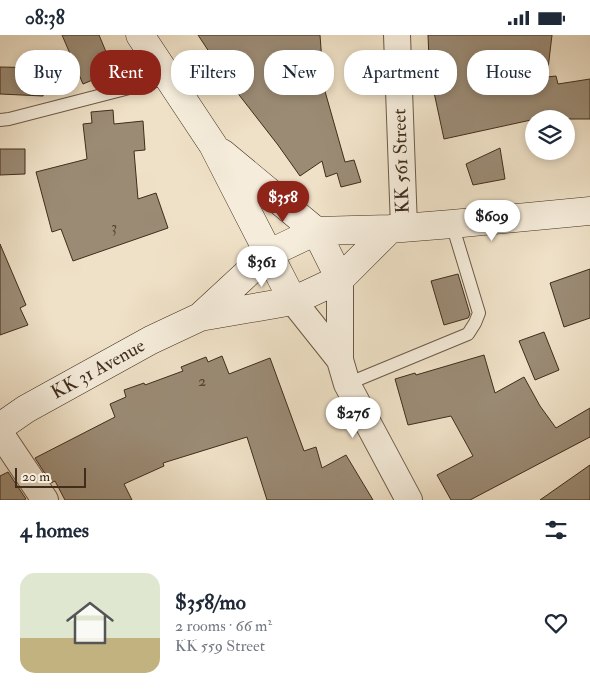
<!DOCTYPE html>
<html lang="en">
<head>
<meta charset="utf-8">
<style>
	:root { --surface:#fff; --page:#f6f6f7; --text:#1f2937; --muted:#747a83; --line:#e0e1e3; --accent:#8f2418 }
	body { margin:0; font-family:"IM FELL Double Pica",serif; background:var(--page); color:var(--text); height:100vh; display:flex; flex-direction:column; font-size:19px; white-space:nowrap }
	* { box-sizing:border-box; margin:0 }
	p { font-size:16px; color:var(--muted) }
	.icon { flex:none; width:28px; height:28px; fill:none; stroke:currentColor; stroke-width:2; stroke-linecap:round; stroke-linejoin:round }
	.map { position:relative; height:465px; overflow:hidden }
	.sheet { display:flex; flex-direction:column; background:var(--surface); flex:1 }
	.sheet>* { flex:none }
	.hud { position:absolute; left:15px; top:15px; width:560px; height:45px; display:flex; gap:10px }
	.tools { position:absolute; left:525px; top:75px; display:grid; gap:10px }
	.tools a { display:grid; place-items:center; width:50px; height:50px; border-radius:50%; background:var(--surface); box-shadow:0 2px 8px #0003; font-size:25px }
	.scale { position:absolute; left:15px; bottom:12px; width:71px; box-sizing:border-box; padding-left:5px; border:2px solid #3f2d1c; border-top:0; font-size:14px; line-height:18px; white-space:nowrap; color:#3f2d1c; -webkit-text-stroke:4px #f5ecdb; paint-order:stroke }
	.price { position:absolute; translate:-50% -42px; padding:0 11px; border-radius:18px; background:#fff; color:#222; font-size:16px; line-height:32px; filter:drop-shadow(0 1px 2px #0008) }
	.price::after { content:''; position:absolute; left:50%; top:30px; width:15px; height:11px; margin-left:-8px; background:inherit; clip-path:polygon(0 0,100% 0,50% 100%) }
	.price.current { background:var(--accent); color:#fff }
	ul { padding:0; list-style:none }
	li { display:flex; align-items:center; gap:15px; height:125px; padding:0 20px }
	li+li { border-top:1px solid var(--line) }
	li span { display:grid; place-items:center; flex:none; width:140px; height:100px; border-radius:15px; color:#555 }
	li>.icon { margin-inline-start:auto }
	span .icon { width:60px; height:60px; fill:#fffc; stroke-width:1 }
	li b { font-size:21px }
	h2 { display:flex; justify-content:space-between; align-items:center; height:60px; padding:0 20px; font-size:21px }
	.tag { padding:0 18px; border-radius:20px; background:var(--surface); box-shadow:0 2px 8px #0003; font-size:18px; line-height:45px }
	.tag.current { background:var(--accent); color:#fff }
	.status { display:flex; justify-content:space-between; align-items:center; height:35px; padding:0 25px; background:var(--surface); direction:ltr }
	.status svg { height:14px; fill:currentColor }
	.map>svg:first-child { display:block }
</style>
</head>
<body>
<div class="status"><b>08:38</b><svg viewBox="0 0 49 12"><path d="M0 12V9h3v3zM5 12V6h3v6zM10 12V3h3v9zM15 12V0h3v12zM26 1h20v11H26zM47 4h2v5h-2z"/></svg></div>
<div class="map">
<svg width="590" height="465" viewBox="0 0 590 465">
	<rect width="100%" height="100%" fill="#efe1c7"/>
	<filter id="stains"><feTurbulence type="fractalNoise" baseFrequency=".004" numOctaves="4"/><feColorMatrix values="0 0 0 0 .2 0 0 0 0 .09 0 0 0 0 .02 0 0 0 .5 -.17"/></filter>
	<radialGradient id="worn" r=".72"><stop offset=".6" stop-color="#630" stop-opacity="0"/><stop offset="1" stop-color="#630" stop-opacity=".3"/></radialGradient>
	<path fill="#9b8b75" stroke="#3f2d1c" d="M62 0H99L114 36 83 49Z
		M198 0H320L322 27 317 28 345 127 354 125 361 147 341 152 337 138 326 142 322 126 300 141 278 110 229 47Z
		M428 0H552L547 42 556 41 558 49 590 44V84H555L554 80 444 104 432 48H430Z
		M0 32 44 33 43 61 0 59Z
		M113 75 114 89 143 86 145 115 134 116 138 164 156 158 168 193 73 226 61 194 52 197 36 137 87 124 83 89 92 88 91 77Z
		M500 113 505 144 473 150 466 129Z
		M0 114H25V139L0 140Z
		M0 209 26 270 20 273 28 290 0 300Z
		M590 234V283L564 292 550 248Z
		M458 239 470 279 468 283 444 290 431 246Z
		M544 297 559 335 535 345 519 306Z
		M484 320 495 358 524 342 540 371 556 393 590 373V402L470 465H451L437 440 473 421 451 381 408 390 395 344 415 338 416 340Z
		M222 321 229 339 270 323 304 416 316 412 322 433 346 420 373 465H267L247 402 163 428 164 431 124 449 132 465H65L55 446 51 448 35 423 115 382 110 369 126 362 124 355 144 348 145 350 183 336 181 332 206 322 208 327Z
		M590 430V465H540Z
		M8 437 26 464 24 465H0V441Z"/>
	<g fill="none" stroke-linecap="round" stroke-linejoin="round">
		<defs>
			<path id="service" d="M0 85 9 84 168 43
				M347 349 468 299 475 288 479 278 452 189"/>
			<path id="minor" d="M397 0 404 192
				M340 244V325L347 349 409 465
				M293 266 340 325
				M0 398 45 465"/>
			<path id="secondary" d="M140 0 213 110 293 266
				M222 118 316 196 340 244
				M200 282 268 219 316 196 390 194 452 189 590 176
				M0 392 26 374 151 305 200 282 293 266 340 244 390 194"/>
		</defs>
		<use href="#service" stroke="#6b5a47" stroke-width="14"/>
		<use href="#minor" stroke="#6b5a47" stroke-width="28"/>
		<use href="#secondary" stroke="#3f2d1c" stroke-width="29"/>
		<use href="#service" stroke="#f5ecdb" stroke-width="12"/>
		<use href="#minor" stroke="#f5ecdb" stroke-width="26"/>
		<use href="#secondary" stroke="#f5ecdb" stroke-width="28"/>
	</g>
	<g text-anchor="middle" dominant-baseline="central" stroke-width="4.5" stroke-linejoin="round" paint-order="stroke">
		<g font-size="16" fill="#564432">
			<text x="114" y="192">3</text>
			<text x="202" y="346">2</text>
		</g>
		<g font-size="19" fill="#3f2d1c" stroke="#f5ecdb">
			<text transform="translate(401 126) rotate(-92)">KK 561 Street</text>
			<text transform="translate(98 334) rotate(-29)">KK 31 Avenue</text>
		</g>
	</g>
	<rect width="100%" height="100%" filter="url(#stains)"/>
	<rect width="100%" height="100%" fill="url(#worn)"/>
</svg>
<div class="tools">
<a><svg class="icon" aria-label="layers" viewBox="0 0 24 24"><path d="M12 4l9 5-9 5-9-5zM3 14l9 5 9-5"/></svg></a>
</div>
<div class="scale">20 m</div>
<b class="price current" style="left:283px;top:188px">$358</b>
<b class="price" style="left:492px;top:207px">$609</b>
<b class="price" style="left:262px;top:253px">$361</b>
<b class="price" style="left:353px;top:404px">$276</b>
<div class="hud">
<a class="tag">Buy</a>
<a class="tag current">Rent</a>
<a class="tag">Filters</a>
<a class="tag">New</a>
<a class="tag">Apartment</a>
<a class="tag">House</a>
</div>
</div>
<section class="sheet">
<h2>4 homes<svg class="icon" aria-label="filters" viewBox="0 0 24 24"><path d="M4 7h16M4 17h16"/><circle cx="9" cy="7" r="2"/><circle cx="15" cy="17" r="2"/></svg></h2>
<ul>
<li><span style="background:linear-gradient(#dfe7d0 65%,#c2b280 0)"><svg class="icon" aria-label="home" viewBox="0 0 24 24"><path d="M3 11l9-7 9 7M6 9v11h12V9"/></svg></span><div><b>$358/mo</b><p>2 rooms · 66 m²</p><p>KK 559 Street</p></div><svg class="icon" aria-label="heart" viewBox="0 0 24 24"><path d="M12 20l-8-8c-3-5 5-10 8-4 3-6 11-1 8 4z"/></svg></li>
</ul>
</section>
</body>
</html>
